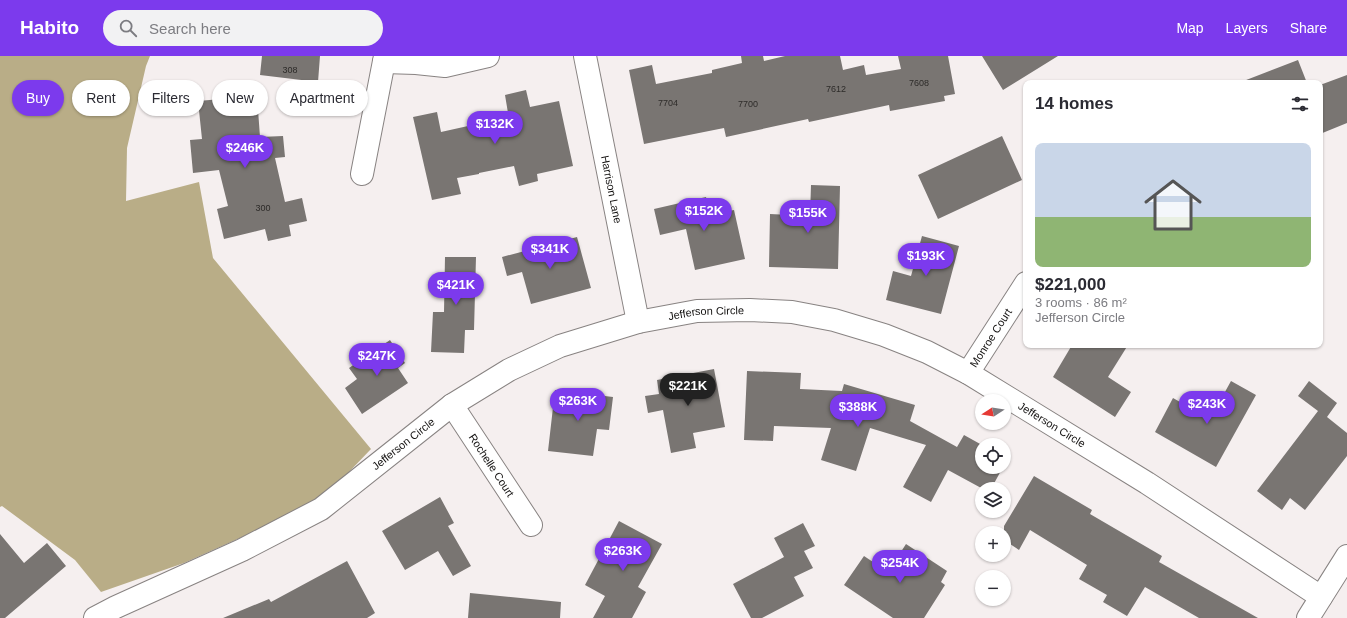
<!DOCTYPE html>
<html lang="en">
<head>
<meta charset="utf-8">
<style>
	:root { --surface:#fff; --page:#f2f2f3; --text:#2b2b33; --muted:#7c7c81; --line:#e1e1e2; --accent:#7c3aed }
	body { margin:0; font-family:Helvetica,sans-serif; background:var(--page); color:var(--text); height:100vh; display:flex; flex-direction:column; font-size:15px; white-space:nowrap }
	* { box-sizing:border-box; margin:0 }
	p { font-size:13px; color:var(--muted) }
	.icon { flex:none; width:22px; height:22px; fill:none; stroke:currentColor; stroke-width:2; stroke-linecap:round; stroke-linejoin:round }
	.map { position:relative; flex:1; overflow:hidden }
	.details { position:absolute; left:1023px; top:24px; width:300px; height:268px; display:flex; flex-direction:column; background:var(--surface); border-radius:8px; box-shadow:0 1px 3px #0004 }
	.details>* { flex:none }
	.top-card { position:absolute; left:12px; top:24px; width:380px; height:36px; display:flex; gap:8px }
	.needle { width:26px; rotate:258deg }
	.buttons { position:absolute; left:975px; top:338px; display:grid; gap:8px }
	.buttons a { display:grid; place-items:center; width:36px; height:36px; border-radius:50%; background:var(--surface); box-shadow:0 1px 3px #0004; font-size:20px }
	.price { position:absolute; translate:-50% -34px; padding:0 9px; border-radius:14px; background:var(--accent); color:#fff; font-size:13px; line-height:26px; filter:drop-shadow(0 1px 2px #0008) }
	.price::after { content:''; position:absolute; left:50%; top:24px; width:12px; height:9px; margin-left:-6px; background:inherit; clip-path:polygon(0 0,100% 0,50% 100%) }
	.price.current { background:#222; color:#fff }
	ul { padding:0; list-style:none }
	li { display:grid; align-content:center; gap:8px; height:212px; padding:0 12px }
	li+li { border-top:1px solid var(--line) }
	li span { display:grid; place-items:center; height:124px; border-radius:8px; color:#555 }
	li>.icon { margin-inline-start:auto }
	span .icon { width:72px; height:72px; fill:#fffc; stroke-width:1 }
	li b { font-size:17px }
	h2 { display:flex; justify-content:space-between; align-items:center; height:48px; padding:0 12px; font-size:17px }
	.pill { padding:0 14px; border-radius:18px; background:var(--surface); box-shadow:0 1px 3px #0004; font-size:14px; line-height:36px }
	.pill.current { background:var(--accent); color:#fff }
	header { display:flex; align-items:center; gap:24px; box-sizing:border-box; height:56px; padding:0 20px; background:var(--accent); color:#fff }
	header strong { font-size:19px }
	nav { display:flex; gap:22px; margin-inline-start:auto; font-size:14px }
	.search { width:280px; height:36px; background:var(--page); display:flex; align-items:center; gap:10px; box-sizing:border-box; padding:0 14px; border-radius:22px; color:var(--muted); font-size:15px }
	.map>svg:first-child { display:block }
</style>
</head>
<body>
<header>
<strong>Habito</strong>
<div class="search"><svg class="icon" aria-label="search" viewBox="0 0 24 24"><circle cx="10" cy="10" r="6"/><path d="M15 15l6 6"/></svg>Search here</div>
<nav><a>Map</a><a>Layers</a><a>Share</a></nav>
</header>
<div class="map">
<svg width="1347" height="562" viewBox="0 0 1347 562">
	<rect width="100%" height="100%" fill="#f5efef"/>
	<path fill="#b9ad87" d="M0 0H150L146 10 127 92 126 145 199 126 213 202 371 393 324 442 271 468 184 507 101 536 75 504 2 450 0 451Z"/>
	<path fill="#797572" d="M262 0H320L318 26 260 19Z
		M741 0H763L764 5 785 0H840L843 14 864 9 866 19 901 13 898 0H948L955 38 944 40 945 45 890 55 889 49 809 66 808 63 726 81 724 72 644 88 629 14 652 9 656 28 712 17V14L742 7Z
		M982 0H1058L1003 34Z
		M1298 4 1307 27H1241V26Z
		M1347 19V67L1320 78V29Z
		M526 34 530 51 559 45 573 110 537 118 538 125 519 130 514 110 479 117V115V118L457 122 461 138 432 144 413 61 437 56 441 76 495 64V60L508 57 505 39Z
		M257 40 260 81 283 80 285 101 275 102 285 146 302 142 307 165 289 169 291 180 268 185 265 173 224 183 217 153 228 150 219 114 193 117 190 84 202 83 198 45Z
		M1002 80 1022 124 938 163 918 119Z
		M811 129 840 130 838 213 769 211 770 158 810 160Z
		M706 141 710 159 734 154 745 203 695 214 686 173 660 179 654 153Z
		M922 180 959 190 941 258 886 244 893 215 911 220Z
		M577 181 591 232 531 248 522 216 507 220 502 201Z
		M445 201H476L474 274H465L464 297 431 296 433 256H444Z
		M390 284 405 307 398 312 408 327 362 358 345 332 357 323 349 312Z
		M1072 289H1128L1108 321 1131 336 1115 361 1053 321Z
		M714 313 725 371 693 377 696 392 671 397 663 354 648 357 645 340 659 338 657 324Z
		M747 315 801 317 800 333 842 335 844 328 915 349 910 365 957 391 964 379 982 389V411H1003L991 433H983L948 414 931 446 903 431 926 389 870 372 856 415 821 404 831 372 774 370 773 385 744 384Z
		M1231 325 1256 339 1216 411 1155 376 1173 342 1210 363Z
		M1309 325 1337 347 1327 361 1347 377V400L1305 454 1290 442 1282 454 1257 435 1318 355 1298 340Z
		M555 334 613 341 609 374 597 373 593 400 548 395Z
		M1034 420 1092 454 1090 458 1162 500 1159 506 1258 562H1199L1145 531 1127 560 1103 546 1107 539 1079 523 1087 509 1030 474 1019 494 1004 484V470Z
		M440 441 454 467 448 470 471 510 453 520 438 495 405 514 382 475Z
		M619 465 662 488 638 531 646 536 632 562H593L605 540 585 529Z
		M803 467 815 490 804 495 813 512 794 521 804 540 762 562H751L733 528 784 501 774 482Z
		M0 478 24 507 47 487 66 510 5 562H0Z
		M906 488 947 515 941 526 945 529 924 562H893L844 529 864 500 888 516Z
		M347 505 375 557 367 562H223L269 543 271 546Z
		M470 537 561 546 560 562H468Z"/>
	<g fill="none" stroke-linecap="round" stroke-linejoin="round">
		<defs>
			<g id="minor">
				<path id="s1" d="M585 0 638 266"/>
				<path d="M384 6 416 7 445 10 488 0"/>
				<path d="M362 118 385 0"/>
				<path id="s2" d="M968 317 1026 227"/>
				<path id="s3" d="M452 349 531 469"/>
				<path id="s4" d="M95 562 116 551 242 494 321 453 452 349 509 314 560 290 638 266 697 255 750 254 792 256 834 264 884 279 927 296 968 317 1147 427 1321 541"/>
				<path d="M1308 562 1347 500"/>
			</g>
		</defs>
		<use href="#minor" stroke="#888382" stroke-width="24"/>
		<use href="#minor" stroke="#fff" stroke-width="22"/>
	</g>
	<g text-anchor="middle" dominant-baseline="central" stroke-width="3" stroke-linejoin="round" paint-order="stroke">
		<g font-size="9" fill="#2d2b29">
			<text x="290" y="14">308</text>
			<text x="919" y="27">7608</text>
			<text x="836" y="33">7612</text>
			<text x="668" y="47">7704</text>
			<text x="748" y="48">7700</text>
			<text x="263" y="152">300</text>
		</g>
		<g font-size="11" fill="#141211" stroke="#fefefe">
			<text stroke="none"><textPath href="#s1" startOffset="136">Harrison Lane</textPath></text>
			<text stroke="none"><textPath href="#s4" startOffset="692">Jefferson Circle</textPath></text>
			<text stroke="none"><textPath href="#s2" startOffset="42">Monroe Court</textPath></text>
			<text stroke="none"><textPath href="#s4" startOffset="1064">Jefferson Circle</textPath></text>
			<text stroke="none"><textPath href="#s4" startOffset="356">Jefferson Circle</textPath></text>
			<text stroke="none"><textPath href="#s3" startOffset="72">Rochelle Court</textPath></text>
		</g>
	</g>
</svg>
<div class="buttons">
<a><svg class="needle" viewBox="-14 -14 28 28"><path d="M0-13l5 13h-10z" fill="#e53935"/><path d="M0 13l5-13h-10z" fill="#7c7c81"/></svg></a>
<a><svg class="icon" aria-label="locate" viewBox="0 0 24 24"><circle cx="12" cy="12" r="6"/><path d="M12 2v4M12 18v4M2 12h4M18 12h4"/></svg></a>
<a><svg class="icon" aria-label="layers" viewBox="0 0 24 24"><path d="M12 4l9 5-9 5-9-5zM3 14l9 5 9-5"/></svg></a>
<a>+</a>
<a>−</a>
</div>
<b class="price" style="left:495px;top:89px">$132K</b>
<b class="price" style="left:245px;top:113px">$246K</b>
<b class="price" style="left:704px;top:176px">$152K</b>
<b class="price" style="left:808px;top:178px">$155K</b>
<b class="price" style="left:550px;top:214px">$341K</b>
<b class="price" style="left:926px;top:221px">$193K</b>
<b class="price" style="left:456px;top:250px">$421K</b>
<b class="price" style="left:377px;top:321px">$247K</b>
<b class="price current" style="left:688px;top:351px">$221K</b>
<b class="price" style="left:578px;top:366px">$263K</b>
<b class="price" style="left:1207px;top:369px">$243K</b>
<b class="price" style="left:858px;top:372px">$388K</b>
<b class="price" style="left:623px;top:516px">$263K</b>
<b class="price" style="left:900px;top:528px">$254K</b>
<div class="top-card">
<a class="pill current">Buy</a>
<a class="pill">Rent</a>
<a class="pill">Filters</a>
<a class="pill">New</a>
<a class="pill">Apartment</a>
</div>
<section class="details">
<h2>14 homes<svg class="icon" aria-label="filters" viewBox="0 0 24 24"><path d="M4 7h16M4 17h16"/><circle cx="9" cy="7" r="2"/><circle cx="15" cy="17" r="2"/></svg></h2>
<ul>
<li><span style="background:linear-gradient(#c9d6e8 60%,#8fb573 0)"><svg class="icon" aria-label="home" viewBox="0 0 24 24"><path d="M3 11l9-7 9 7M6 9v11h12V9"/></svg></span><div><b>$221,000</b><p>3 rooms · 86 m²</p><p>Jefferson Circle</p></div></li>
</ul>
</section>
</div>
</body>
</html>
